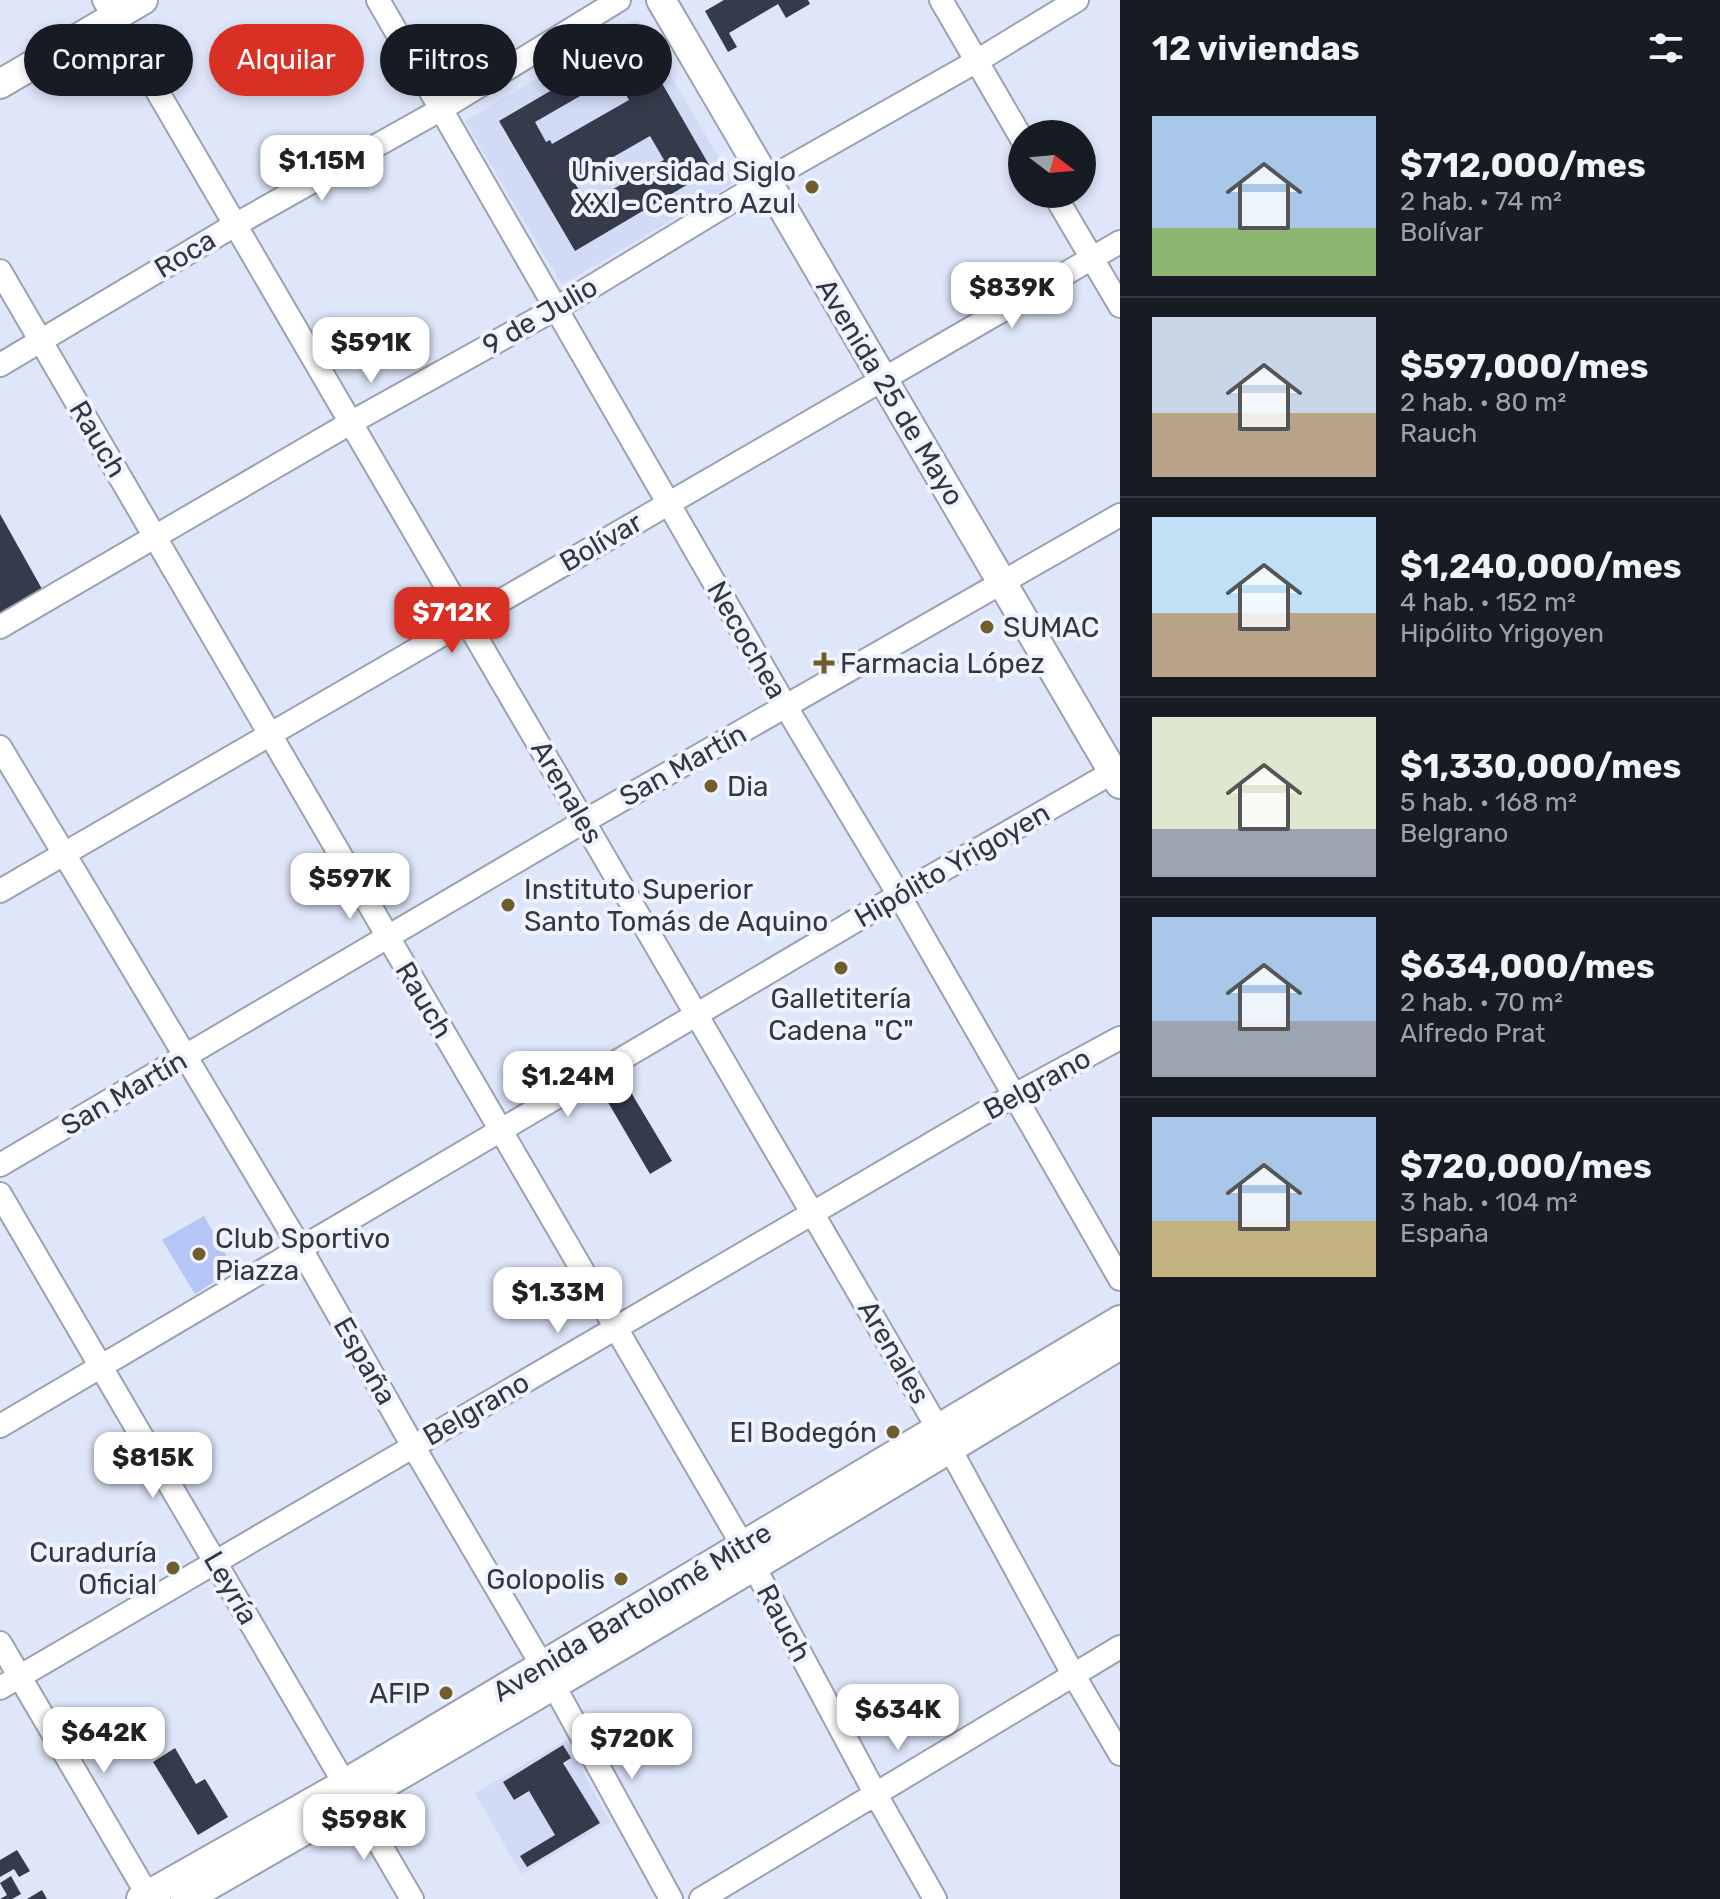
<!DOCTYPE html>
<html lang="es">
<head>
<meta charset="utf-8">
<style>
	:root { --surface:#171b24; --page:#20242c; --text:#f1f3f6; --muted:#9ea1a6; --line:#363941; --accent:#d93025 }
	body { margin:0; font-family:Rubik,sans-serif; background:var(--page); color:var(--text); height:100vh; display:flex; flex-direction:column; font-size:30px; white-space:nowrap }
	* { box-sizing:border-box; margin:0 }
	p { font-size:26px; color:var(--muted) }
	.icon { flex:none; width:44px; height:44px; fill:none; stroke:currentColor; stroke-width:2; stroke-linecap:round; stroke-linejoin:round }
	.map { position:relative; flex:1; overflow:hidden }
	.sheet { display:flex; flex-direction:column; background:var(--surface); width:600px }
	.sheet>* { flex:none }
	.hud { position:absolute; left:24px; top:24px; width:760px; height:72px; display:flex; gap:16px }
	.needle { width:52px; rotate:106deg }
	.fabs { position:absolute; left:1008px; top:120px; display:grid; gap:16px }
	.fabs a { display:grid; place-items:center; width:88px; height:88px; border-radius:50%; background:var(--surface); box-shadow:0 4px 12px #0003; font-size:40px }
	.price { position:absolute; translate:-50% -68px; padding:0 18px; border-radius:16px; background:#fff; color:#222; font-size:26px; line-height:52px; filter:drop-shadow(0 2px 4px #0008) }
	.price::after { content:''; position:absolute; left:50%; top:48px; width:24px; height:18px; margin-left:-12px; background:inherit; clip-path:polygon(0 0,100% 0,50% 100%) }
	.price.selected { background:var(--accent); color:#fff }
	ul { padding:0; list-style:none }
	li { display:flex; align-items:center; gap:24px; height:200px; padding:0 32px }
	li+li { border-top:2px solid var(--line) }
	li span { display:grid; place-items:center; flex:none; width:224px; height:160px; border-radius:0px; color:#555 }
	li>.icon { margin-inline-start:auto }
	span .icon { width:96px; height:96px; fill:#fffc; stroke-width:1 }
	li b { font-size:34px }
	h2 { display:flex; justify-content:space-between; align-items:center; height:96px; padding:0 32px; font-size:34px }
	.tag { padding:0 28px; border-radius:36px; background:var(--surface); box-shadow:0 4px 12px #0003; font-size:28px; line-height:72px }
	.tag.selected { background:var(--accent); color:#fff }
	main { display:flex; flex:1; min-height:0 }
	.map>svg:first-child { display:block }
</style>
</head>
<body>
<main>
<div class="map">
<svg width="1120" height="1899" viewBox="0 0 1120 1899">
	<rect width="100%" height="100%" fill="#dee6f9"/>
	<path fill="#d1dbf5" d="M637 19 734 183 562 285 465 121Z
		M566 1740 610 1822 521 1874 475 1793Z"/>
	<path fill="#b4c5f6" d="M204 1216 234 1269 195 1294 162 1240Z"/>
	<path fill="#363b4b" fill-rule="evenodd" d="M724 0H808L810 4 786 18 778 4 729 33 737 47 728 52 705 11Z
		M637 40 712 170 575 251 499 121ZM615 76 629 100 552 144 550 140 546 142 535 122ZM650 136 664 160 587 204 573 180Z
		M0 514 42 589 0 613Z
		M623 1079 672 1161 650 1174 602 1092Z
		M563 1745 571 1758 563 1763 600 1823 527 1867 520 1856 555 1835 529 1791 514 1800 503 1782Z
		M175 1748 196 1784 205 1779 228 1817 198 1835 153 1762Z
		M17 1850 30 1871 19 1877 14 1869 0 1877V1860Z
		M11 1876 21 1894 12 1899H0L7 1895 0 1883Z
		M42 1890 47 1899H27Z"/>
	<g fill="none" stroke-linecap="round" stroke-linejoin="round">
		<defs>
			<path id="minor" d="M104 0 950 1449 1073 1674 1120 1754
				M378 0 786 707 899 895 1120 1279
				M941 0 1022 139
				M1054 194 1120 306
				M0 271 743 1546 875 1793 935 1899
				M0 365 233 226 440 110 619 0
				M0 627 352 422 555 309 765 181 977 61 1077 0
				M0 747 301 1249 413 1446 553 1684 671 1899
				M0 891 1120 242
				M0 1165 583 822 1120 515
				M0 1194 412 1899
				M0 1426 899 895 1120 768
				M0 1643 150 1899
				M0 1688 1013 1096 1120 1038
				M701 1899 1120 1647"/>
			<path id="major" d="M661 0 1120 784
				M0 84 143 0
				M141 1899 339 1787 1120 1320
				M185 1899C500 1719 811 1534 1120 1345"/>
		</defs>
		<use href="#minor" stroke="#9ba1b3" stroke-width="26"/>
		<use href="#major" stroke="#9ba1b3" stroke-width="32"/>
		<use href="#minor" stroke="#fff" stroke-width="22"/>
		<use href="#major" stroke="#fff" stroke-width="28"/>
	</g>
	<g fill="#6f5d2b" stroke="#eff3ff" stroke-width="3">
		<circle cx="812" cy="187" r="8"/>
		<circle cx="987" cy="627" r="8"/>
		<path d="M820 651h8v8h8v8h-8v8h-8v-8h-8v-8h8z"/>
		<circle cx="711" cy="786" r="8"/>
		<circle cx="508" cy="905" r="8"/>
		<circle cx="841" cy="968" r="8"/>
		<circle cx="199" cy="1254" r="8"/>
		<circle cx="893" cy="1432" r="8"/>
		<circle cx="173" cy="1568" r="8"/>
		<circle cx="621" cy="1579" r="8"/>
		<circle cx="446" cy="1693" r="8"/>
	</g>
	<g text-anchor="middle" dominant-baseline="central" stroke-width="8" stroke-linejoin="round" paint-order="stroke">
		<g font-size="28" fill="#34373e" stroke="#eff3ff" text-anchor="end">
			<text x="796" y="171">Universidad Siglo<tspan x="796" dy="32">XXI - Centro Azul</tspan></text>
			<text x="1003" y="627" text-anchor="start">SUMAC</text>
			<text x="840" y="663" text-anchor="start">Farmacia López</text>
			<text x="727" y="786" text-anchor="start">Dia</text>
			<text x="524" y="889" text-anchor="start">Instituto Superior<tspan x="524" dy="32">Santo Tomás de Aquino</tspan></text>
			<text x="841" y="998" text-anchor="middle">Galletitería<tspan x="841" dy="32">Cadena "C"</tspan></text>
			<text x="215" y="1238" text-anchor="start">Club Sportivo<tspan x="215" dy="32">Piazza</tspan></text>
			<text x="877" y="1432">El Bodegón</text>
			<text x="157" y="1552">Curaduría<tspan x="157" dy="32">Oficial</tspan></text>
			<text x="605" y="1579">Golopolis</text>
			<text x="430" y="1693">AFIP</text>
		</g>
		<g font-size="28" fill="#34373e" stroke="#eff3ff">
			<text transform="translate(185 254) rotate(-31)">Roca</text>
			<text transform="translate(540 316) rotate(-30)">9 de Julio</text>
			<text transform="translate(890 392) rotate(59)">Avenida 25 de Mayo</text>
			<text transform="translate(98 439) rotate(59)">Rauch</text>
			<text transform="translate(601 542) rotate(-30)">Bolívar</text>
			<text transform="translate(747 640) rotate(60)">Necochea</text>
			<text transform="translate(683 765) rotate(-29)">San Martín</text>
			<text transform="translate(567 792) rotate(60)">Arenales</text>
			<text transform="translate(952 865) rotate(-30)">Hipólito Yrigoyen</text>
			<text transform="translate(424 1000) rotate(59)">Rauch</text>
			<text transform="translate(1037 1084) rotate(-29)">Belgrano</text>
			<text transform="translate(124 1093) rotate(-30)">San Martín</text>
			<text transform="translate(894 1352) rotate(60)">Arenales</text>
			<text transform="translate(365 1361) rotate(60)">España</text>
			<text transform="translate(476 1409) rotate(-30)">Belgrano</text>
			<text transform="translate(231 1588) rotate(60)">Leyría</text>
			<text transform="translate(632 1612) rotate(-31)">Avenida Bartolomé Mitre</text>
			<text transform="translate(784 1623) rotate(62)">Rauch</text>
		</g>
	</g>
</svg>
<div class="fabs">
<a><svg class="needle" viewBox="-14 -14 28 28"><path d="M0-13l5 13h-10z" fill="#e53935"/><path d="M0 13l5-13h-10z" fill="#9ea1a6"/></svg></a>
</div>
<b class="price" style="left:322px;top:203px">$1.15M</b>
<b class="price" style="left:1012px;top:330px">$839K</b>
<b class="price" style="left:371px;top:385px">$591K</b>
<b class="price selected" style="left:452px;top:655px">$712K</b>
<b class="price" style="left:350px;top:921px">$597K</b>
<b class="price" style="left:568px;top:1119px">$1.24M</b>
<b class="price" style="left:558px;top:1335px">$1.33M</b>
<b class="price" style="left:153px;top:1500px">$815K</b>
<b class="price" style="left:898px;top:1752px">$634K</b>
<b class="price" style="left:104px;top:1775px">$642K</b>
<b class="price" style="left:632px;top:1781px">$720K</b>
<b class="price" style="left:364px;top:1862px">$598K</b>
<div class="hud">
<a class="tag">Comprar</a>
<a class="tag selected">Alquilar</a>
<a class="tag">Filtros</a>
<a class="tag">Nuevo</a>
</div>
</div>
<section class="sheet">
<h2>12 viviendas<svg class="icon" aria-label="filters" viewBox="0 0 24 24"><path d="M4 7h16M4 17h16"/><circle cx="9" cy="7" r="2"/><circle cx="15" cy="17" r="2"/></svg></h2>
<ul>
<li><span style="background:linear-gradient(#a9c7e8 70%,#8fb573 0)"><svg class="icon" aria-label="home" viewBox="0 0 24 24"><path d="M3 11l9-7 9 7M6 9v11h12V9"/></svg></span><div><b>$712,000/mes</b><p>2 hab. · 74 m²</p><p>Bolívar</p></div></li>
<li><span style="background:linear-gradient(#c9d6e8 60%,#b9a48a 0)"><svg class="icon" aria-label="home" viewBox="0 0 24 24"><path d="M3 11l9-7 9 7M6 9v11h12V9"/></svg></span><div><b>$597,000/mes</b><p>2 hab. · 80 m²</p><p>Rauch</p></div></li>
<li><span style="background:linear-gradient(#bfe0f5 60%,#b9a48a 0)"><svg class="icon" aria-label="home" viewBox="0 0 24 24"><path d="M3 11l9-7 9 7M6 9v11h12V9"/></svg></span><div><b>$1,240,000/mes</b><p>4 hab. · 152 m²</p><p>Hipólito Yrigoyen</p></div></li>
<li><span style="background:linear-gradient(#dfe7d0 70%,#9aa5b1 0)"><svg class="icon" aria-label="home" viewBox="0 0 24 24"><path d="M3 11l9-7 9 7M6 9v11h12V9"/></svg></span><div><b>$1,330,000/mes</b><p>5 hab. · 168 m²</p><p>Belgrano</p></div></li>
<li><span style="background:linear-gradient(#a9c7e8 65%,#9aa5b1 0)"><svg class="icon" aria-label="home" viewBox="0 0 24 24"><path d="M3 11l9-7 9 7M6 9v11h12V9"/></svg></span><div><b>$634,000/mes</b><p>2 hab. · 70 m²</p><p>Alfredo Prat</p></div></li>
<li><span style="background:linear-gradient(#a9c7e8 65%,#c2b280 0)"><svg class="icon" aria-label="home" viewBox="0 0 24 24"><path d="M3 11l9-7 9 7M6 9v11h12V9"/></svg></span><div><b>$720,000/mes</b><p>3 hab. · 104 m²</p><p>España</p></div></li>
</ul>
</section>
</main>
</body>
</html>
